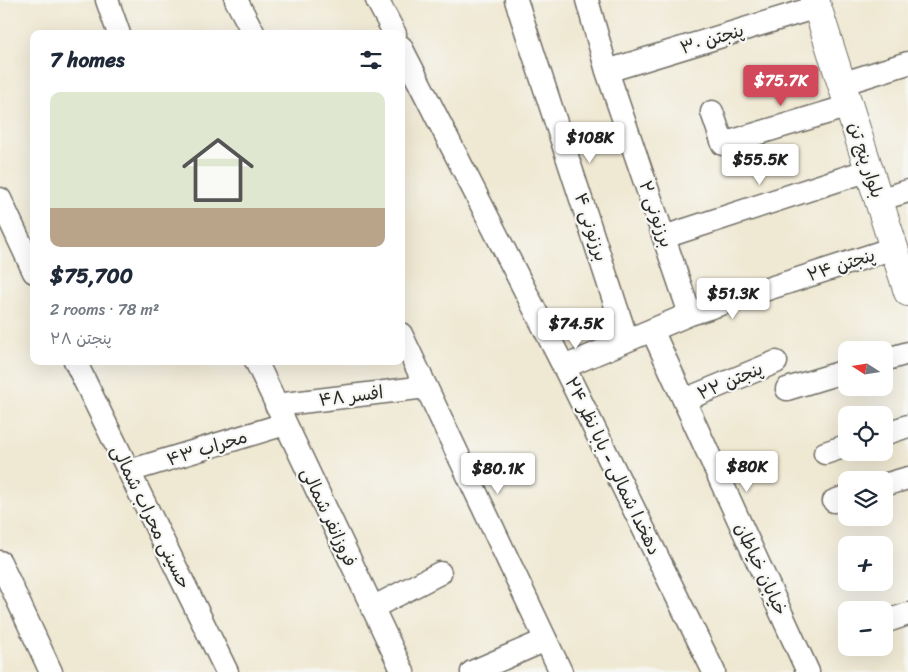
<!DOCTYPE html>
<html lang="en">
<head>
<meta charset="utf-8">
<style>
	:root { --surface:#fff; --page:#f6f6f7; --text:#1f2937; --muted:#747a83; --accent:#d1495b }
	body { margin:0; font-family:Sriracha,"Playpen Sans Arabic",sans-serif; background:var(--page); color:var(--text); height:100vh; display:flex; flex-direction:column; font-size:19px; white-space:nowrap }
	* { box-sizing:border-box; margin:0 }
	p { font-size:16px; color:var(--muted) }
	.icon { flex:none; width:28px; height:28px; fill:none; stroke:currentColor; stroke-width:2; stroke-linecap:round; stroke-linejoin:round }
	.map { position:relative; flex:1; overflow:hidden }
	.details { position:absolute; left:30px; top:30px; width:375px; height:335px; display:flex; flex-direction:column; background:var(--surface); border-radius:10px; box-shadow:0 5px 20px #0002 }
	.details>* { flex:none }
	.needle { width:32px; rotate:282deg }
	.fabs { position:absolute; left:838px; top:341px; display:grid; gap:10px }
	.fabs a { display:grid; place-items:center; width:55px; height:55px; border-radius:10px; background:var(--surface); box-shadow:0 5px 20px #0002; font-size:25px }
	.price { position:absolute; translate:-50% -42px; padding:0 11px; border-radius:5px; background:#fff; color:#222; font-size:16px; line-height:32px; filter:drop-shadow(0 1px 2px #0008) }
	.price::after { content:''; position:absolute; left:50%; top:30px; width:15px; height:11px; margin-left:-8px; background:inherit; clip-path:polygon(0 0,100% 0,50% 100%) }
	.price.selected { background:var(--accent); color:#fff }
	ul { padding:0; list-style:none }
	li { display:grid; align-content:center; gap:10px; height:265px; padding:0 20px }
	li span { display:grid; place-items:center; height:155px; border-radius:10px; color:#555 }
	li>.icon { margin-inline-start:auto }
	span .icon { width:90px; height:90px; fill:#fffc; stroke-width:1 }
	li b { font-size:21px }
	h2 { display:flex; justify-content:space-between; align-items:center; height:60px; padding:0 20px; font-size:21px }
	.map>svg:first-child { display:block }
</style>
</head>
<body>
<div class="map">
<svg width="908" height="672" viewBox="0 0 908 672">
	<rect width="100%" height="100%" fill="#f6f6f2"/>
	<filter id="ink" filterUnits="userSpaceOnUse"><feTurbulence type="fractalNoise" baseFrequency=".02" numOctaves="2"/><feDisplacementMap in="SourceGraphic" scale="10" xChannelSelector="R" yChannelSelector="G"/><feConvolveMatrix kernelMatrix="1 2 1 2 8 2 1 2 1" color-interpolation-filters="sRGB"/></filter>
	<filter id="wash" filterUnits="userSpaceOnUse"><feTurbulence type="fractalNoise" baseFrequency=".0096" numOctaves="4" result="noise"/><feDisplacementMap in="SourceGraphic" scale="20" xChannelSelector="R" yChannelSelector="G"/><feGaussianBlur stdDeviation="1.12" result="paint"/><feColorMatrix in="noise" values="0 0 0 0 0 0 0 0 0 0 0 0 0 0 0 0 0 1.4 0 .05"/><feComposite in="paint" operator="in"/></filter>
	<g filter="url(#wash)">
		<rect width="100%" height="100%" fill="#efe8d2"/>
	</g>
	<g filter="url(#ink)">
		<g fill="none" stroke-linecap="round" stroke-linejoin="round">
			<defs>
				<path id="minor" d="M107 0 119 34
					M236 0 254 34
					M377 0 395 34
					M516 0 627 340
					M587 0 607 71 690 314
					M401 47 564 367 714 672
					M607 71 817 7
					M841 84 908 63
					M712 112 723 144 849 106
					M0 199 34 272
					M878 200 908 191
					M664 237 869 170
					M652 330 808 672
					M401 334 561 672
					M884 360 908 353
					M75 361 227 672
					M256 361 403 672
					M564 367 690 314 894 248
					M787 389 846 371
					M684 400 776 362
					M276 405 426 387
					M884 434 908 426
					M825 453 846 446
					M129 471 285 424
					M884 485 908 478
					M834 501 846 497
					M0 562 51 672
					M372 608 440 573
					M884 622 908 614
					M472 672 546 640"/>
				<path id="major" d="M815 0 908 292"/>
			</defs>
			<use href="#minor" stroke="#706d65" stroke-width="25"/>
			<use href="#major" stroke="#706d65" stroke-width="30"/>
			<use href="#minor" stroke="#fff" stroke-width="22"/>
			<use href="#major" stroke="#fff" stroke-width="28"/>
		</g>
	</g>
	<g text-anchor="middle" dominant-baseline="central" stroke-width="4.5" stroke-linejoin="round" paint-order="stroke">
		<g font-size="18" fill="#2b2b2b" stroke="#f6f6f2">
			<text transform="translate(712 39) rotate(-17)">پنجتن ۳۰</text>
			<text transform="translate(866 160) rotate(72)">بلوار پنج تن</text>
			<text transform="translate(656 214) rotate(71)">برزنونی ۲</text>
			<text transform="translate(591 227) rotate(72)">برزنونی ۴</text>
			<text transform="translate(841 265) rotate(-18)">پنجتن ۲۴</text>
			<text transform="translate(730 381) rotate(-23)">پنجتن ۲۲</text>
			<text transform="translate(351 396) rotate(-7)">افسر ۴۸</text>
			<text transform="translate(207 448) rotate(-17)">محراب ۴۳</text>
			<text transform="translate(613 466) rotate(64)">دهخدا شمالی - بابا نظر ۲۴</text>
			<text transform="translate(151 517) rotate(64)">حسینی محراب شمالی</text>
			<text transform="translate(329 517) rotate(65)">فروزانفر شمالی</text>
			<text transform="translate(761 569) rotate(65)">خیابان خیاطان</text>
		</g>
	</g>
</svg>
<div class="fabs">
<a><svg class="needle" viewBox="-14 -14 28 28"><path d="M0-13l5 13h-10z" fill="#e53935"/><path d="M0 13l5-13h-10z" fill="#747a83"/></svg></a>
<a><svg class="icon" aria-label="locate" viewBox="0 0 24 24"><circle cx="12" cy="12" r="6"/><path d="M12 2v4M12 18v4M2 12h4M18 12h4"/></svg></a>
<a><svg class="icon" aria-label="layers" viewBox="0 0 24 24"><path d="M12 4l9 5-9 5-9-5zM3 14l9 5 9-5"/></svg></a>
<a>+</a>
<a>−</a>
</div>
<b class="price selected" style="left:781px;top:107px">$75.7K</b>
<b class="price" style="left:590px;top:164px">$108K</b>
<b class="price" style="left:760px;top:186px">$55.5K</b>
<b class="price" style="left:733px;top:320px">$51.3K</b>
<b class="price" style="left:576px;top:350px">$74.5K</b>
<b class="price" style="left:747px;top:493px">$80K</b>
<b class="price" style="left:498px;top:495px">$80.1K</b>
<section class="details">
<h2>7 homes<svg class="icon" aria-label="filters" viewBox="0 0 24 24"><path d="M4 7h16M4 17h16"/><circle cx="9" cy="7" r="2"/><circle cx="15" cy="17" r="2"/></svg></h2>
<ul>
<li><span style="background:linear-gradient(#dfe7d0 75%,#b9a48a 0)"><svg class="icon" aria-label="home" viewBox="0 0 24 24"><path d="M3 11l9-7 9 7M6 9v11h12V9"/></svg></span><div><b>$75,700</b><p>2 rooms · 78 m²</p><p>پنجتن ۲۸</p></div></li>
</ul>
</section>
</div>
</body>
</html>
